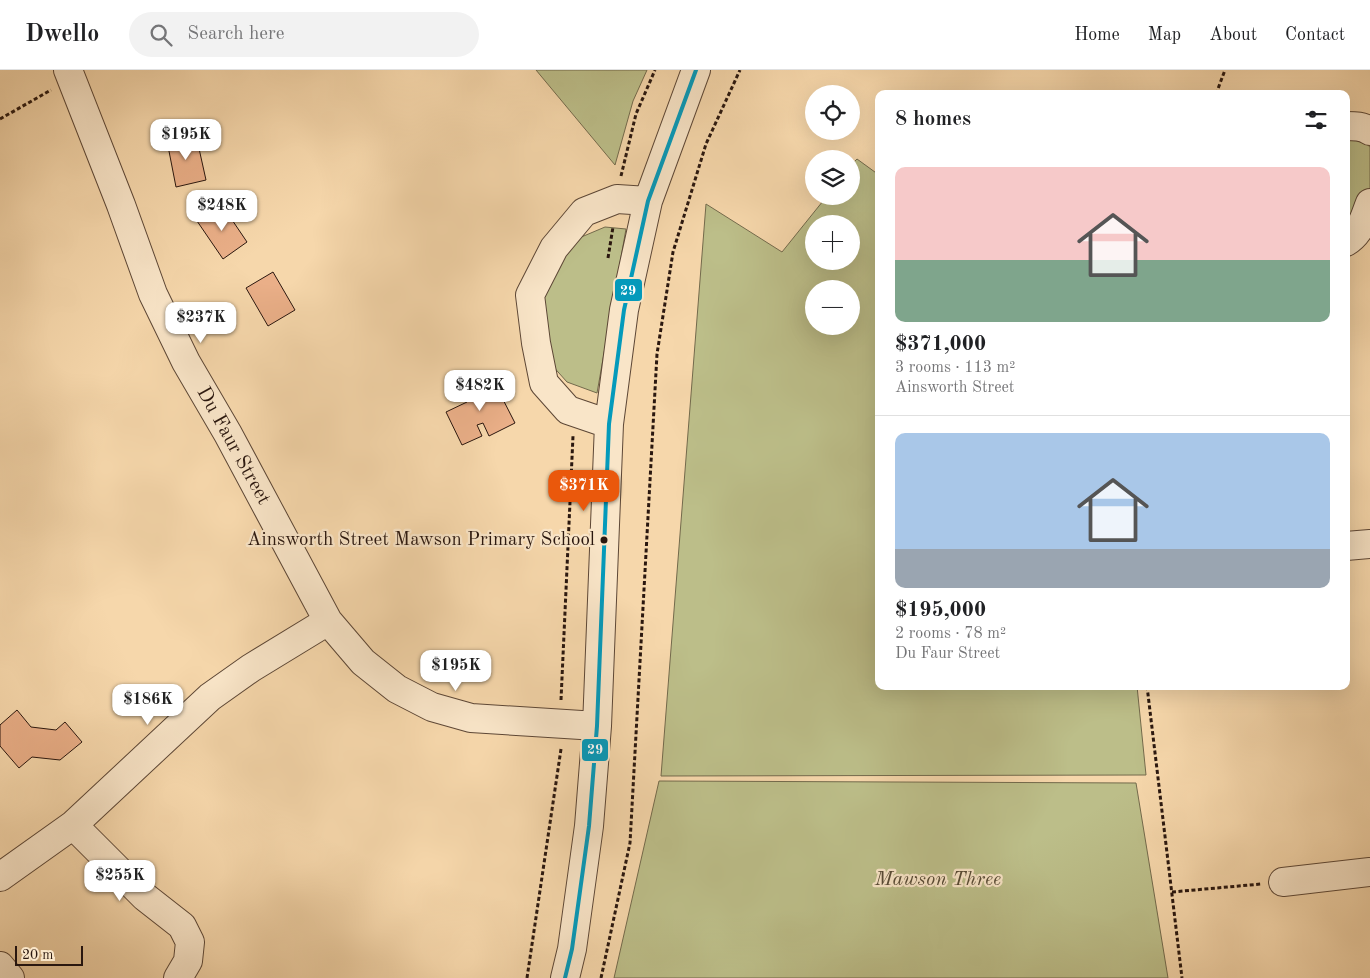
<!DOCTYPE html>
<html lang="en">
<head>
<meta charset="utf-8">
<style>
	:root { --surface:#fff; --page:#f2f2f2; --text:#202124; --muted:#757577; --line:#e0e0e0; --accent:#ea580c }
	body { margin:0; font-family:"Old Standard TT",serif; background:var(--page); color:var(--text); height:100vh; display:flex; flex-direction:column; font-size:19px; white-space:nowrap }
	* { box-sizing:border-box; margin:0 }
	p { font-size:16px; color:var(--muted) }
	.icon { flex:none; width:28px; height:28px; fill:none; stroke:currentColor; stroke-width:2; stroke-linecap:round; stroke-linejoin:round }
	.map { position:relative; flex:1; overflow:hidden }
	.side { position:absolute; left:875px; top:20px; width:475px; height:600px; display:flex; flex-direction:column; background:var(--surface); border-radius:10px; box-shadow:0 5px 20px #0002 }
	.side>* { flex:none }
	.controls { position:absolute; left:805px; top:15px; display:grid; gap:10px }
	.controls a { display:grid; place-items:center; width:55px; height:55px; border-radius:50%; background:var(--surface); box-shadow:0 5px 20px #0002; font-size:25px }
	.scale { position:absolute; left:15px; bottom:12px; width:68px; box-sizing:border-box; padding-left:5px; border:2px solid #2a170f; border-top:0; font-size:14px; line-height:18px; white-space:nowrap; color:#2a170f; -webkit-text-stroke:4px #f9e5c8; paint-order:stroke }
	.price { position:absolute; translate:-50% -42px; padding:0 11px; border-radius:10px; background:#fff; color:#222; font-size:16px; line-height:32px; filter:drop-shadow(0 1px 2px #0008) }
	.price::after { content:''; position:absolute; left:50%; top:30px; width:15px; height:11px; margin-left:-8px; background:inherit; clip-path:polygon(0 0,100% 0,50% 100%) }
	.price.active { background:var(--accent); color:#fff }
	ul { padding:0; list-style:none }
	li { display:grid; align-content:center; gap:10px; height:265px; padding:0 20px }
	li+li { border-top:1px solid var(--line) }
	li span { display:grid; place-items:center; height:155px; border-radius:10px; color:#555 }
	li>.icon { margin-inline-start:auto }
	span .icon { width:90px; height:90px; fill:#fffc; stroke-width:1 }
	li b { font-size:21px }
	h2 { display:flex; justify-content:space-between; align-items:center; height:60px; padding:0 20px; font-size:21px }
	header { display:flex; align-items:center; gap:30px; box-sizing:border-box; height:70px; padding:0 25px; background:var(--surface); border-bottom:1px solid var(--line) }
	header strong { font-size:24px }
	nav { display:flex; gap:28px; margin-inline-start:auto; font-size:18px }
	.search { width:350px; height:45px; background:var(--page); display:flex; align-items:center; gap:12px; box-sizing:border-box; padding:0 18px; border-radius:28px; color:var(--muted); font-size:19px }
	.map>svg:first-child { display:block }
</style>
</head>
<body>
<header>
<strong>Dwello</strong>
<div class="search"><svg class="icon" aria-label="search" viewBox="0 0 24 24"><circle cx="10" cy="10" r="6"/><path d="M15 15l6 6"/></svg>Search here</div>
<nav><a>Home</a><a>Map</a><a>About</a><a>Contact</a></nav>
</header>
<div class="map">
<svg width="1370" height="908" viewBox="0 0 1370 908">
	<rect width="100%" height="100%" fill="#f6d7ab"/>
	<filter id="stains"><feTurbulence type="fractalNoise" baseFrequency=".004" numOctaves="4"/><feColorMatrix values="0 0 0 0 .2 0 0 0 0 .09 0 0 0 0 .02 0 0 0 .5 -.17"/></filter>
	<radialGradient id="worn" r=".72"><stop offset=".6" stop-color="#630" stop-opacity="0"/><stop offset="1" stop-color="#630" stop-opacity=".3"/></radialGradient>
	<path fill="#bcbe89" stroke="#736a4c" fill-rule="evenodd" d="M536 0H647L633 31 615 95Z
		M1346 66 1363 71 1370 77V134L1346 161Z
		M857 89 879 105V616H1137L1146 705 661 706 706 134 782 182 827 126H851V95ZM814 154H851V191H814ZM814 219H851V256H814Z
		M605 157 626 159 597 323 567 312 550 293 540 228 557 194 579 168Z
		M659 711 1136 713 1168 908H614Z"/>
	<path fill="#eaaf88" stroke="#2a170f" d="M196 65 206 110 176 117 167 71Z
		M222 135 247 172 223 189 197 151Z
		M273 202 295 240 268 256 246 218Z
		M491 306 515 353 489 366 483 353 477 355 482 366 462 375 446 342 467 332 461 320Z
		M17 640 31 657 56 660 65 652 82 672 60 690 32 687 19 698 0 676V655Z"/>
	<g fill="none" stroke-linecap="round" stroke-linejoin="round">
		<defs>
			<path id="minor" d="M68 0 121 135 153 224 186 292 228 364 328 551 363 592 397 619 432 637 471 648 597 656
				M1346 56C1355 56 1363 56 1370 61
				M1346 172C1361 163 1364 148 1370 133
				M609 354 568 340 544 313 536 273 530 225 554 178 584 142 617 129 648 131
				M1346 476 1370 474
				M73 755 145 827 182 856 190 872 188 891 178 908
				M0 807 73 755 210 627 251 598 328 551
				M1283 812 1370 802
				M0 896 10 908
				M565 908 572 879 589 756 597 656 609 354 624 240 648 131 696 0"/>
		</defs>
		<use href="#minor" stroke="#5d4736" stroke-width="30"/>
		<path stroke="#2a170f" stroke-width="3" stroke-dasharray="4 2.5" stroke-linecap="butt" d="M1216 24 1225 0
			M0 49 51 20
			M621 106 636 44 655 0
			M608 188 613 157
			M1147 616 1182 908
			M561 630 573 366
			M1172 822 1261 814
			M527 908 561 679
			M601 908 630 773 657 284 673 182 706 74 740 0"/>
		<use href="#minor" stroke="#f9e5c8" stroke-width="28"/>
		<defs>
			<path id="bus-1" d="M565 908 572 879 589 756 597 656 609 354 624 240 648 131 696 0"/>
		</defs>
		<use href="#bus-1" stroke="#f9e5c8" stroke-width="8"/>
		<use href="#bus-1" stroke="#049abb" stroke-width="4"/>
	</g>
	<circle fill="#2a170f" stroke="#f9e5c8" stroke-width="2" cx="604" cy="470" r="4.5"/>
	<g text-anchor="middle" dominant-baseline="central" stroke-width="4.5" stroke-linejoin="round" paint-order="stroke">
		<g font-size="19" fill="#2a170f" stroke="#f9e5c8" text-anchor="end">
			<text x="595" y="470">Ainsworth Street Mawson Primary School</text>
		</g>
		<g font-size="20" fill="#2a170f" stroke="#f9e5c8">
			<text transform="translate(233 376) rotate(61)">Du Faur Street</text>
		</g>
		<g font-size="20" font-style="italic" fill="#564934" stroke="#f9e5c8">
			<text x="938" y="810">Mawson Three</text>
		</g>
	</g>
	<g stroke="#f9e5c8" stroke-width="2">
		<rect x="614" y="208" width="29" height="24" rx="5" fill="#049abb"/>
		<rect x="581" y="668" width="28" height="24" rx="5" fill="#049abb"/>
	</g>
	<g font-size="14" text-anchor="middle" font-weight="bold" fill="#fff">
		<text x="628" y="225">29</text>
		<text x="595" y="684">29</text>
	</g>
	<rect width="100%" height="100%" filter="url(#stains)"/>
	<rect width="100%" height="100%" fill="url(#worn)"/>
</svg>
<div class="controls">
<a><svg class="icon" aria-label="locate" viewBox="0 0 24 24"><circle cx="12" cy="12" r="6"/><path d="M12 2v4M12 18v4M2 12h4M18 12h4"/></svg></a>
<a><svg class="icon" aria-label="layers" viewBox="0 0 24 24"><path d="M12 4l9 5-9 5-9-5zM3 14l9 5 9-5"/></svg></a>
<a>+</a>
<a>−</a>
</div>
<div class="scale">20 m</div>
<b class="price" style="left:186px;top:91px">$195K</b>
<b class="price" style="left:222px;top:162px">$248K</b>
<b class="price" style="left:201px;top:274px">$237K</b>
<b class="price" style="left:480px;top:342px">$482K</b>
<b class="price active" style="left:584px;top:442px">$371K</b>
<b class="price" style="left:456px;top:622px">$195K</b>
<b class="price" style="left:148px;top:656px">$186K</b>
<b class="price" style="left:120px;top:832px">$255K</b>
<section class="side">
<h2>8 homes<svg class="icon" aria-label="filters" viewBox="0 0 24 24"><path d="M4 7h16M4 17h16"/><circle cx="9" cy="7" r="2"/><circle cx="15" cy="17" r="2"/></svg></h2>
<ul>
<li><span style="background:linear-gradient(#f6c9c9 60%,#7fa58c 0)"><svg class="icon" aria-label="home" viewBox="0 0 24 24"><path d="M3 11l9-7 9 7M6 9v11h12V9"/></svg></span><div><b>$371,000</b><p>3 rooms · 113 m²</p><p>Ainsworth Street</p></div></li>
<li><span style="background:linear-gradient(#a9c7e8 75%,#9aa5b1 0)"><svg class="icon" aria-label="home" viewBox="0 0 24 24"><path d="M3 11l9-7 9 7M6 9v11h12V9"/></svg></span><div><b>$195,000</b><p>2 rooms · 78 m²</p><p>Du Faur Street</p></div></li>
</ul>
</section>
</div>
</body>
</html>
